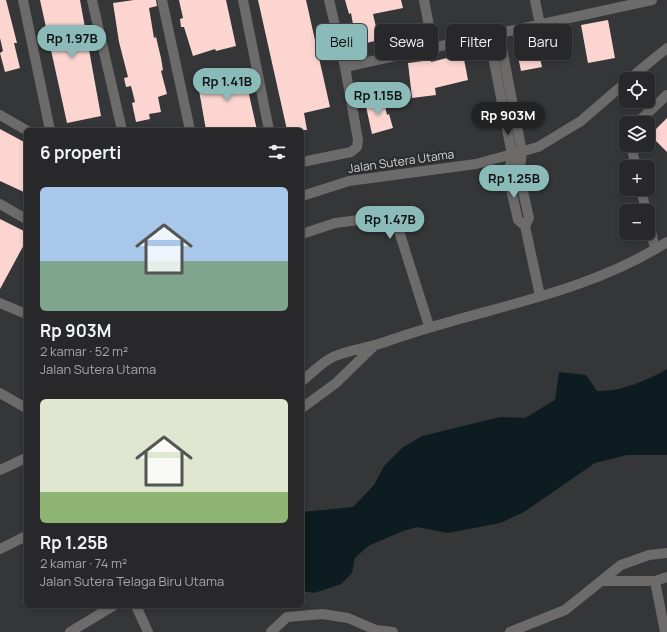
<!DOCTYPE html>
<html lang="id">
<head>
<meta charset="utf-8">
<style>
	:root { --surface:#28282a; --page:#303032; --text:#f1f3f6; --muted:#a5a6a8; --line:#444447; --accent:#8bbbb9 }
	body { margin:0; font-family:Manrope,sans-serif; background:var(--page); color:var(--text); height:100vh; display:flex; flex-direction:column; font-size:15px; white-space:nowrap }
	* { box-sizing:border-box; margin:0 }
	p { font-size:13px; color:var(--muted) }
	.icon { flex:none; width:22px; height:22px; fill:none; stroke:currentColor; stroke-width:2; stroke-linecap:round; stroke-linejoin:round }
	.map { position:relative; flex:1; overflow:hidden }
	.details { position:absolute; left:24px; top:128px; width:280px; height:480px; display:flex; flex-direction:column; background:var(--surface); border-radius:6px; box-shadow:0 2px 6px #0003,0 0 0 1px var(--line) }
	.details>* { flex:none }
	.guide { position:absolute; left:316px; top:24px; width:291px; height:36px; display:flex; gap:8px }
	.fabs { position:absolute; left:619px; top:72px; display:grid; gap:8px }
	.fabs a { display:grid; place-items:center; width:36px; height:36px; border-radius:6px; background:var(--surface); box-shadow:0 2px 6px #0003,0 0 0 1px var(--line); font-size:20px }
	.price { position:absolute; translate:-50% -34px; padding:0 9px; border-radius:14px; background:var(--accent); color:#111; font-size:13px; line-height:26px; filter:drop-shadow(0 1px 2px #0008) }
	.price::after { content:''; position:absolute; left:50%; top:24px; width:12px; height:9px; margin-left:-6px; background:inherit; clip-path:polygon(0 0,100% 0,50% 100%) }
	.price.current { background:#222; color:#fff }
	ul { padding:0; list-style:none }
	li { display:grid; align-content:center; gap:8px; height:212px; padding:0 16px }
	li span { display:grid; place-items:center; height:124px; border-radius:6px; color:#555 }
	li>.icon { margin-inline-start:auto }
	span .icon { width:72px; height:72px; fill:#fffc; stroke-width:1 }
	li b { font-size:17px }
	h2 { display:flex; justify-content:space-between; align-items:center; height:48px; padding:0 16px; font-size:17px }
	.tag { padding:0 14px; border-radius:6px; background:var(--surface); box-shadow:0 2px 6px #0003,0 0 0 1px var(--line); font-size:14px; line-height:36px }
	.tag.current { background:var(--accent); color:#111 }
	.map>svg:first-child { display:block }
</style>
</head>
<body>
<div class="map">
<svg width="667" height="632" viewBox="0 0 667 632">
	<rect width="100%" height="100%" fill="#353638"/>
	<path fill="#0d1c20" d="M667 369V455H627L595 463 524 512 500 523 448 533 417 527 403 531 368 546 355 558 352 573 341 584 314 593 302 591V512L353 507 374 485 384 466 402 448 422 436 500 417 525 418 555 400 559 372 586 375 597 391C621 392 646 381 667 369Z"/>
	<path fill="#fcd5d1" d="M0 0H6L17 43H14L20 68 5 72 0 53 3 51 0 38Z
		M40 0H80L101 116 67 123Z
		M134 0H156L157 6 149 8 154 38 156 37 161 58 163 70 161 71 167 94 158 97 161 112 149 114 150 119 136 122 132 103 135 102 131 86 126 87 124 78 128 77 119 42 113 3Z
		M179 0H226L236 46 216 51 215 49 193 56 184 27H181L180 19 183 18Z
		M258 0H306L330 107 304 113 307 130H287Z
		M345 0H401L403 8 373 14 379 40 362 44 359 29 354 30 351 13 349 14Z
		M608 20 615 58 588 63 581 25Z
		M562 33 566 53 540 58 542 67 521 71 515 42Z
		M463 54 468 80 435 88 436 95 412 98 408 63 431 60V62Z
		M243 68 257 130H206L197 79 223 74V72Z
		M383 98 387 115 389 114 393 128 372 134 365 102Z
		M667 118V152L650 135Z
		M0 129 26 143V193L0 181Z
		M0 219 26 232V241L0 289Z"/>
	<g fill="none" stroke-linecap="round" stroke-linejoin="round">
		<path stroke="#6c6b6a" stroke-width="10" d="M23 0 50 130
			M92 0 122 130
			M162 0 190 130
			M243 0 269 130
			M424 0 433 47
			M535 0 540 25
			M499 33 522 152 519 174 529 218 525 226
			M489 35 512 155 508 176 518 220 525 226 540 296
			M345 67 652 0
			M629 79 667 48
			M0 115 26 130
			M637 123 667 95
			M631 145 636 167
			M302 162 351 152 357 147 358 140 345 67 329 0
			M641 189 646 211
			M302 196 349 181 476 164 538 147 581 121 626 82
			M0 204 26 219
			M648 218 655 249
			M302 234 335 223 383 217 393 222 399 231 429 326
			M0 303 26 314
			M302 381C311 374 322 362 333 357 350 349 370 348 388 341 480 308 583 296 667 242
			M0 393 26 408
			M302 408 336 383 373 347
			M0 470 26 458
			M0 549 26 536
			M602 581H655L667 577
			M655 581 665 632
			M136 606 148 632
			M70 632 113 606
			M271 632 287 617 322 614 348 618 376 630 393 632
			M510 632 565 610 621 565 649 555 667 553"/>
	</g>
	<g text-anchor="middle" dominant-baseline="central" stroke-width="4" stroke-linejoin="round" paint-order="stroke">
		<g font-size="12" fill="#d4d4d6" stroke="#2b2c2e">
			<text transform="translate(401 161) rotate(-8)">Jalan Sutera Utama</text>
		</g>
	</g>
</svg>
<div class="fabs">
<a><svg class="icon" aria-label="locate" viewBox="0 0 24 24"><circle cx="12" cy="12" r="6"/><path d="M12 2v4M12 18v4M2 12h4M18 12h4"/></svg></a>
<a><svg class="icon" aria-label="layers" viewBox="0 0 24 24"><path d="M12 4l9 5-9 5-9-5zM3 14l9 5 9-5"/></svg></a>
<a>+</a>
<a>−</a>
</div>
<b class="price" style="left:72px;top:59px">Rp 1.97B</b>
<b class="price" style="left:227px;top:102px">Rp 1.41B</b>
<b class="price" style="left:378px;top:116px">Rp 1.15B</b>
<b class="price current" style="left:508px;top:136px">Rp 903M</b>
<b class="price" style="left:514px;top:199px">Rp 1.25B</b>
<b class="price" style="left:390px;top:240px">Rp 1.47B</b>
<div class="guide">
<a class="tag current">Beli</a>
<a class="tag">Sewa</a>
<a class="tag">Filter</a>
<a class="tag">Baru</a>
</div>
<section class="details">
<h2>6 properti<svg class="icon" aria-label="filters" viewBox="0 0 24 24"><path d="M4 7h16M4 17h16"/><circle cx="9" cy="7" r="2"/><circle cx="15" cy="17" r="2"/></svg></h2>
<ul>
<li><span style="background:linear-gradient(#a9c7e8 60%,#7fa58c 0)"><svg class="icon" aria-label="home" viewBox="0 0 24 24"><path d="M3 11l9-7 9 7M6 9v11h12V9"/></svg></span><div><b>Rp 903M</b><p>2 kamar · 52 m²</p><p>Jalan Sutera Utama</p></div></li>
<li><span style="background:linear-gradient(#dfe7d0 75%,#8fb573 0)"><svg class="icon" aria-label="home" viewBox="0 0 24 24"><path d="M3 11l9-7 9 7M6 9v11h12V9"/></svg></span><div><b>Rp 1.25B</b><p>2 kamar · 74 m²</p><p>Jalan Sutera Telaga Biru Utama</p></div></li>
</ul>
</section>
</div>
</body>
</html>
